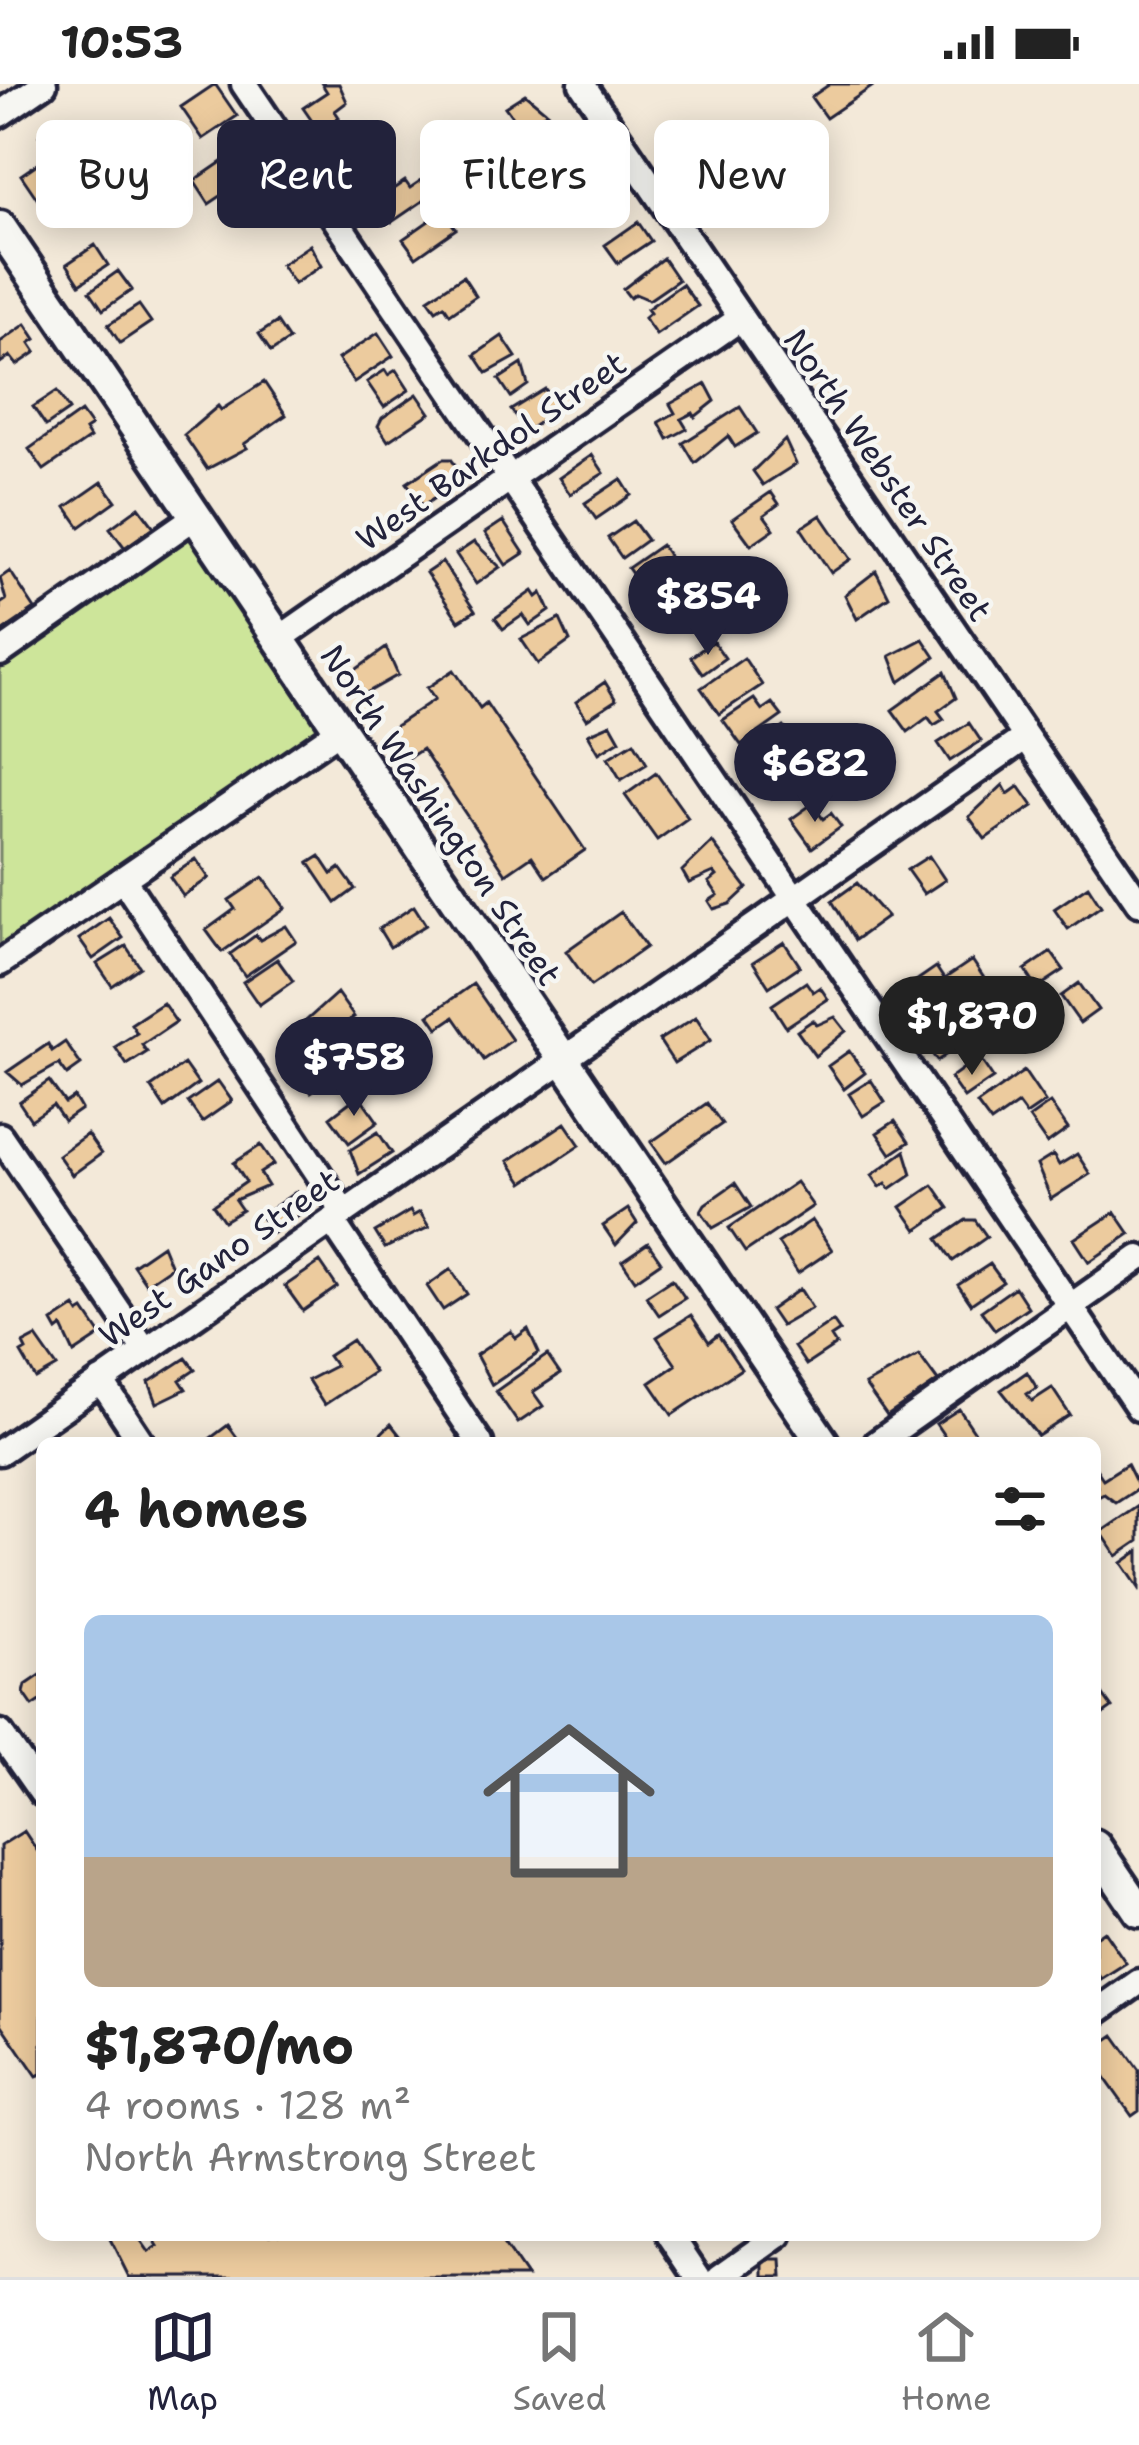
<!DOCTYPE html>
<html lang="en">
<head>
<meta charset="utf-8">
<style>
	:root { --surface:#fff; --page:#f6f6f6; --text:#222; --muted:#767676; --line:#e0e0e0; --accent:#22223b }
	body { margin:0; font-family:"Shantell Sans",sans-serif; background:var(--page); color:var(--text); height:100vh; display:flex; flex-direction:column; font-size:45px; white-space:nowrap }
	* { box-sizing:border-box; margin:0 }
	p { font-size:39px; color:var(--muted) }
	.icon { flex:none; width:66px; height:66px; fill:none; stroke:currentColor; stroke-width:2; stroke-linecap:round; stroke-linejoin:round }
	.map { position:relative; flex:1; overflow:hidden }
	.drawer { position:absolute; left:36px; top:1353px; width:1065px; height:804px; display:flex; flex-direction:column; background:var(--surface); border-radius:18px; box-shadow:0 6px 30px #0003 }
	.drawer>* { flex:none }
	.banner { position:absolute; left:36px; top:36px; width:1068px; height:108px; display:flex; gap:24px }
	.price { position:absolute; translate:-50% -102px; padding:0 27px; border-radius:42px; background:var(--accent); color:#fff; font-size:39px; line-height:78px; filter:drop-shadow(0 3px 6px #0008) }
	.price::after { content:''; position:absolute; left:50%; top:72px; width:36px; height:27px; margin-left:-18px; background:inherit; clip-path:polygon(0 0,100% 0,50% 100%) }
	.price.current { background:#222; color:#fff }
	ul { padding:0; list-style:none }
	li { display:grid; align-content:center; gap:24px; height:636px; padding:0 48px }
	li span { display:grid; place-items:center; height:372px; border-radius:18px; color:#555 }
	li>.icon { margin-inline-start:auto }
	span .icon { width:216px; height:216px; fill:#fffc; stroke-width:1 }
	li b { font-size:51px }
	h2 { display:flex; justify-content:space-between; align-items:center; height:144px; padding:0 48px; font-size:51px }
	.chip { padding:0 42px; border-radius:18px; background:var(--surface); box-shadow:0 6px 30px #0003; font-size:42px; line-height:108px }
	.chip.current { background:var(--accent); color:#fff }
	.status { display:flex; justify-content:space-between; align-items:center; height:84px; padding:0 60px; background:var(--surface); direction:ltr }
	.status svg { height:33px; fill:currentColor }
	.dock { display:flex; justify-content:space-around; align-items:center; height:168px; border-top:3px solid var(--line); background:var(--surface); font-size:33px; color:var(--muted) }
	.dock a { display:grid; justify-items:center; gap:6px }
	.dock .current { color:var(--accent) }
	.map>svg:first-child { display:block }
</style>
</head>
<body>
<div class="status"><b>10:53</b><svg viewBox="0 0 49 12"><path d="M0 12V9h3v3zM5 12V6h3v6zM10 12V3h3v9zM15 12V0h3v12zM26 1h20v11H26zM47 4h2v5h-2z"/></svg></div>
<div class="map">
<svg width="1139" height="2193" viewBox="0 0 1139 2193">
	<rect width="100%" height="100%" fill="#f3e9d9"/>
	<filter id="ink" filterUnits="userSpaceOnUse"><feTurbulence type="fractalNoise" baseFrequency=".00833" numOctaves="2"/><feDisplacementMap in="SourceGraphic" scale="24" xChannelSelector="R" yChannelSelector="G"/><feConvolveMatrix kernelMatrix="1 2 1 2 8 2 1 2 1" color-interpolation-filters="sRGB"/></filter>
	<g filter="url(#ink)">
		<path fill="#cde59a" stroke="#78846a" stroke-width="3" d="M196 432 340 646 0 880V570Z"/>
		<path fill="#eccb9e" stroke="#22223b" stroke-width="3" d="M215 0 237 32 203 55 181 23Z
			M322 0H339L347 18 335 27 339 33 319 47 303 24 327 8Z
			M830 0H876L826 34 811 13Z
			M525 10 547 28 521 45 505 23Z
			M48 45 61 65 52 71 39 52Z
			M551 47 568 67 549 82 533 61Z
			M589 65 601 83 574 101 562 84Z
			M239 66 255 89 209 120 194 97Z
			M47 73 57 88 51 93 57 102 67 95 85 121 55 141 21 91Z
			M423 95 433 110 392 138 377 116 405 97 410 104Z
			M443 127 456 145 416 173 403 155Z
			M638 138 651 157 618 179 605 161Z
			M95 161 108 181 80 200 67 180Z
			M310 161 321 182 294 200 281 181Z
			M663 174 678 196 649 216 635 210 630 214 623 205Z
			M118 187 132 206 103 226 90 207Z
			M463 192 476 212 450 230 444 221 436 226 428 215Z
			M682 200 698 222 656 251 644 234 650 229 647 225Z
			M139 221 151 238 120 259 108 241Z
			M277 238 289 256 271 268 259 250Z
			M26 240 36 255 30 259 36 268 17 281 10 272 0 279V258Z
			M378 249 393 272 354 298 338 275Z
			M502 252 516 273 487 289 475 271Z
			M522 280 528 301 511 313 499 295Z
			M385 286 388 291 396 286 409 306 384 323 367 298Z
			M264 298 286 331 244 360 247 364 207 385 184 351 218 322 221 326Z
			M706 300 715 317 695 333 693 329 681 335 687 345 668 355 659 338 675 329 670 320Z
			M545 305 559 323 527 347 511 326Z
			M57 307 69 326 46 342 33 323Z
			M417 310 430 329 388 357 378 342 382 334Z
			M740 323 757 349 735 363 728 352 695 379 683 359Z
			M81 328 91 342 85 346 90 354 44 386 29 365Z
			M785 356 796 380 763 401 753 387Z
			M592 371 604 389 570 410 559 394Z
			M443 375H451L462 390 459 397 423 422 407 399Z
			M621 395 631 411 596 435 585 419Z
			M102 398 116 417 80 443 66 423Z
			M771 408 779 420 764 431 774 445 751 461 732 435Z
			M139 423 154 443 125 464 110 444Z
			M821 431 851 475 831 489 801 444Z
			M503 437 524 469 506 481 485 449Z
			M633 437 647 456 622 474 608 454Z
			M474 458 500 483 476 500 456 470Z
			M661 461 670 474 661 480 669 492 645 508 628 484Z
			M442 478 475 527 459 537 426 489Z
			M10 487 35 525 0 549V520L6 516 0 494Z
			M876 487 889 513 857 535 845 511Z
			M734 491 756 523 738 535 725 516 718 521 709 508Z
			M533 507 537 513 542 509 550 527 530 541 523 531 503 545 495 534Z
			M560 535 570 557 538 580 521 555Z
			M923 555 935 573 900 598 890 572Z
			M713 557 725 574 703 590 691 573Z
			M386 564 398 591 361 612 350 596 354 587Z
			M744 574 762 601 719 630 701 604Z
			M454 586 480 624 486 619 585 766 546 793 532 772 506 790 422 665 398 681 379 653 435 615 427 604Z
			M945 588 956 614 938 627 944 635 934 641 928 633 908 648 892 626Z
			M605 598 616 616 587 635 576 618Z
			M754 615 762 626 772 619 782 632 741 661 723 636Z
			M969 639 981 657 950 677 938 659Z
			M611 640 620 656 599 669 588 650Z
			M784 643 791 654 784 659 789 667 760 686 748 668Z
			M634 658 647 680 621 696 608 674Z
			M807 664 821 685 772 714 760 696Z
			M656 689 688 734 657 756 625 711Z
			M1003 701 1008 710 1019 702 1033 722 985 755 969 733Z
			M812 720 823 735 831 729 841 743 812 764 791 735Z
			M712 758 747 804 730 820 714 825 709 817 718 811 709 798 717 792 714 788 689 799 682 787Z
			M320 772 332 790 340 784 355 805 336 819 309 779Z
			M929 772 945 796 924 810 907 786Z
			M196 775 209 794 183 812 170 793Z
			M263 793 285 824 222 868 206 846 235 825 229 816Z
			M857 799 887 833 855 856 832 817Z
			M1088 802 1101 822 1068 845 1054 825Z
			M414 822 426 841 390 863 379 845Z
			M621 828 646 863 591 902 566 867Z
			M109 834 123 854 93 875 79 855Z
			M286 842 296 857 245 892 230 870 256 851 260 856Z
			M784 858 800 882 769 903 753 878Z
			M126 862 140 883 112 902 97 880Z
			M1051 868 1064 886 1037 904 1025 886Z
			M277 875 293 897 259 921 243 898Z
			M972 876 990 903 925 948 910 926 924 916 913 899 936 883 944 895Z
			M806 898 813 908 820 903 828 915 786 943 772 921Z
			M1079 899 1098 926 1080 939 1061 912Z
			M473 900 512 956 484 976 454 933 438 944 429 931Z
			M337 909 354 933 291 979 279 961Z
			M163 919 176 938 142 961 147 968 127 981 115 963 137 949 131 940Z
			M696 933 711 956 674 979 659 956Z
			M835 933 846 947 815 972 797 947 813 936 817 941Z
			M954 940 966 957 937 977 925 959Z
			M65 958 81 981 67 991 59 980 22 1001 7 988 48 960 52 967Z
			M849 967 865 989 844 1005 828 982Z
			M325 971 338 990 311 1008 298 989Z
			M979 973 993 994 964 1014 950 994Z
			M184 980 198 1000 165 1024 151 1003Z
			M1024 987 1045 1018 1026 1031 1018 1020 991 1039 977 1020Z
			M871 996 885 1018 863 1032 849 1010Z
			M49 997 65 1019 74 1013 81 1025 64 1037 53 1021 31 1036 19 1018Z
			M218 997 232 1017 202 1038 188 1018Z
			M359 1011 378 1038 349 1059 330 1033Z
			M707 1019 722 1040 666 1079 651 1058Z
			M1050 1019 1068 1045 1047 1060 1029 1034Z
			M895 1037 909 1058 891 1070 877 1049Z
			M565 1039 580 1061 523 1099 508 1077Z
			M378 1048 392 1069 359 1090 350 1066Z
			M87 1050 101 1070 72 1091 58 1071Z
			M261 1061 274 1080 260 1089 268 1102 235 1116 242 1126 224 1137 213 1121 246 1098 234 1079Z
			M905 1067 912 1090 890 1105 886 1099 880 1103 872 1091Z
			M1077 1070 1090 1090 1051 1115 1037 1081 1053 1071 1059 1081Z
			M796 1098 813 1122 745 1168 729 1144Z
			M735 1099 751 1123 713 1144 701 1127 705 1120Z
			M933 1101 949 1124 917 1146 901 1123Z
			M297 1107 309 1125 273 1149 261 1132Z
			M628 1125 637 1139 616 1161 603 1142Z
			M410 1127 413 1132 420 1128 429 1143 385 1164 375 1148Z
			M1115 1128 1130 1150 1089 1178 1074 1155Z
			M812 1136 832 1166 798 1189 778 1159Z
			M966 1136H975L987 1153 953 1177 938 1155Z
			M648 1159 661 1178 635 1196 622 1177Z
			M162 1161 171 1183 146 1200 133 1181Z
			M320 1178 337 1203 303 1227 285 1202Z
			M990 1180 1003 1198 971 1220 958 1201Z
			M451 1185 467 1210 443 1226 427 1202Z
			M672 1195 685 1214 659 1231 646 1212Z
			M1015 1203 1028 1223 995 1246 981 1227Z
			M800 1205 812 1224 781 1242 770 1226Z
			M75 1223 79 1229 84 1226 101 1251 74 1269 62 1243 57 1247 52 1238Z
			M691 1231 709 1258 718 1251 741 1285 672 1331 650 1299 676 1281 657 1253Z
			M833 1237 840 1247 831 1253 836 1261 806 1281 794 1263Z
			M528 1245 539 1269 492 1301 476 1271 511 1247 516 1254Z
			M36 1253 57 1283 36 1295 21 1269 26 1266 23 1260Z
			M352 1256 374 1288 324 1321 308 1296 335 1282 328 1272Z
			M547 1271 560 1290 533 1308 543 1322 518 1339 496 1307Z
			M919 1271 938 1297 887 1332 865 1301Z
			M186 1274 195 1286 180 1296 186 1305 157 1319 149 1298Z
			M1027 1288 1037 1304 1027 1310 1032 1317 1052 1304 1070 1331 1038 1352 1001 1306Z
			M959 1325 982 1359H949L936 1340Z
			M391 1340 405 1358 411 1354 415 1359H371Z
			M228 1341 241 1359H204Z
			M1127 1380 1139 1404 1116 1419 1104 1410 1098 1413 1095 1383 1103 1395Z
			M1139 1422V1457L1117 1472 1101 1448Z
			M1139 1467V1504L1122 1479Z
			M42 1590V1616L33 1622 24 1609 26 1601Z
			M1095 1600 1112 1624 1095 1636Z
			M24 1747 42 1774V1990L37 1992 0 1938V1762Z
			M1104 1847 1126 1879 1101 1895 1095 1886V1853Z
			M1114 1951 1139 1986V2027L1132 2032 1095 1980V1964Z
			M108 2151H137L149 2168 158 2162 151 2151H497L526 2193H129Z
			M764 2176H782L783 2193H764Z"/>
		<g fill="none" stroke-linecap="round" stroke-linejoin="round">
			<defs>
				<path id="minor" d="M244 0 1139 1324
					M582 0 1139 819
					M0 30 44 0
					M279 555 741 234
					M0 569 196 432
					M123 795 344 1128
					M0 879 340 646
					M0 1052 145 1266
					M332 1137 480 1359
					M101 1297 142 1359
					M877 1359 1139 1174
					M0 1368 1026 653
					M0 1649 42 1709
					M1095 1929 1139 1898
					M670 2151 698 2193
					M720 2193 779 2151"/>
				<path id="major" d="M0 143 823 1359
					M1095 1762 1139 1827"/>
			</defs>
			<use href="#minor" stroke="#22223b" stroke-width="33"/>
			<use href="#major" stroke="#22223b" stroke-width="39"/>
			<use href="#minor" stroke="#f6f6f2" stroke-width="24"/>
			<use href="#major" stroke="#f6f6f2" stroke-width="30"/>
		</g>
	</g>
	<g text-anchor="middle" dominant-baseline="central" stroke-width="9" stroke-linejoin="round" paint-order="stroke">
		<g font-size="33" fill="#22223b" stroke="#f6f6f2">
			<text transform="translate(491 367) rotate(-35)">West Barkdol Street</text>
			<text transform="translate(888 391) rotate(56)">North Webster Street</text>
			<text transform="translate(441 731) rotate(56)">North Washington Street</text>
			<text transform="translate(219 1174) rotate(-35)">West Gano Street</text>
		</g>
	</g>
</svg>
<b class="price" style="left:708px;top:574px">$854</b>
<b class="price" style="left:815px;top:741px">$682</b>
<b class="price current" style="left:972px;top:994px">$1,870</b>
<b class="price" style="left:354px;top:1035px">$758</b>
<div class="banner">
<a class="chip">Buy</a>
<a class="chip current">Rent</a>
<a class="chip">Filters</a>
<a class="chip">New</a>
</div>
<section class="drawer">
<h2>4 homes<svg class="icon" aria-label="filters" viewBox="0 0 24 24"><path d="M4 7h16M4 17h16"/><circle cx="9" cy="7" r="2"/><circle cx="15" cy="17" r="2"/></svg></h2>
<ul>
<li><span style="background:linear-gradient(#a9c7e8 65%,#b9a48a 0)"><svg class="icon" aria-label="home" viewBox="0 0 24 24"><path d="M3 11l9-7 9 7M6 9v11h12V9"/></svg></span><div><b>$1,870/mo</b><p>4 rooms · 128 m²</p><p>North Armstrong Street</p></div></li>
</ul>
</section>
</div>
<nav class="dock">
<a class="current"><svg class="icon" aria-label="map" viewBox="0 0 24 24"><path d="M3 6l6-2 6 2 6-2v14l-6 2-6-2-6 2zM9 4v14M15 6v14"/></svg>Map</a>
<a><svg class="icon" aria-label="saved" viewBox="0 0 24 24"><path d="M7 4h10v16l-5-4-5 4z"/></svg>Saved</a>
<a><svg class="icon" aria-label="home" viewBox="0 0 24 24"><path d="M3 11l9-7 9 7M6 9v11h12V9"/></svg>Home</a>
</nav>
</body>
</html>
